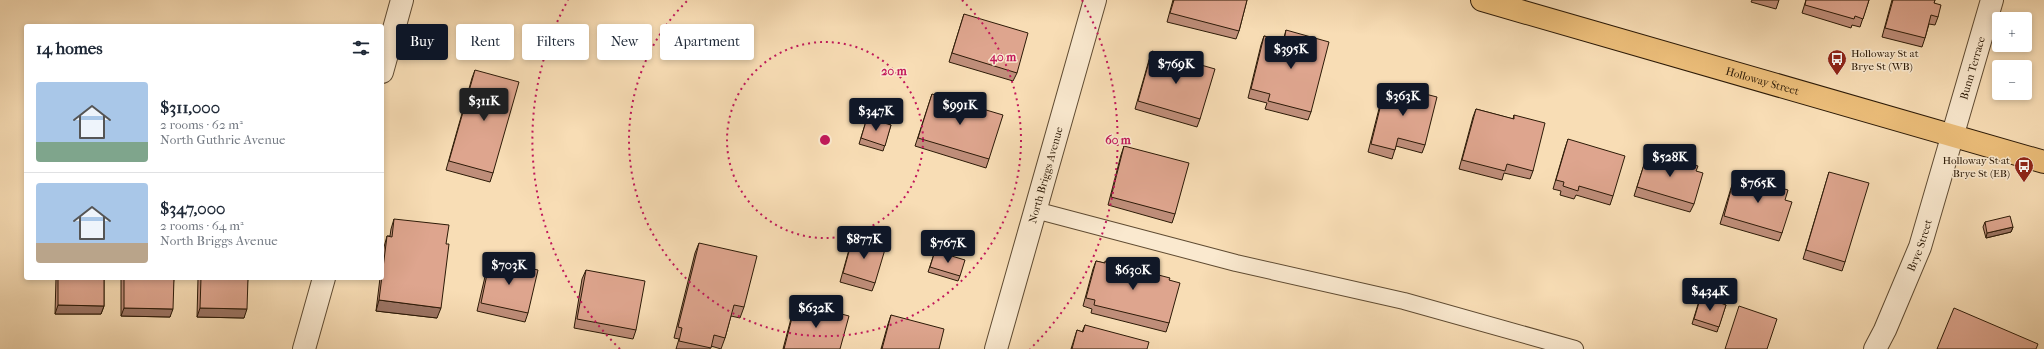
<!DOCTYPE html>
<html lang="en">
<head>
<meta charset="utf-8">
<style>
	:root { --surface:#fff; --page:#f6f6f7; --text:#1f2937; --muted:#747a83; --line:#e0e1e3; --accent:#111827 }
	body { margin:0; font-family:"IM FELL French Canon",serif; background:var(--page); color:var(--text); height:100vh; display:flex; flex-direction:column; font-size:15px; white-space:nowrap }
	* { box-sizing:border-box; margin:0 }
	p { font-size:13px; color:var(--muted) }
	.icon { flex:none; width:22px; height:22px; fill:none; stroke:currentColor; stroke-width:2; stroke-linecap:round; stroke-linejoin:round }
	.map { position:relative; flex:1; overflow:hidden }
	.side { position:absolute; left:24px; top:24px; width:360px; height:256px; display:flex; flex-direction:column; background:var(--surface); border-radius:4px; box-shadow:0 2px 6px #0003 }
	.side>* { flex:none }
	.guide { position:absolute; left:396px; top:24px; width:380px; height:36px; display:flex; gap:8px }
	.controls { position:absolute; left:1992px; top:12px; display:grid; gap:8px }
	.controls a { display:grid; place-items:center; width:40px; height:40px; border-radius:4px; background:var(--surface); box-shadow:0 2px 6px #0003; font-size:20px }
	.price { position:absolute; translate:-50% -34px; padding:0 9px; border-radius:4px; background:var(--accent); color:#fff; font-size:13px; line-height:26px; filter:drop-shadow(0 1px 2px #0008) }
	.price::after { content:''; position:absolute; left:50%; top:24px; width:12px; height:9px; margin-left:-6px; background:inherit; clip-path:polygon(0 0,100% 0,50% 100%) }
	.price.on { background:#222; color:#fff }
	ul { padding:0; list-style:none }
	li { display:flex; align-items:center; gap:12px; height:100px; padding:0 12px }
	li+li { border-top:1px solid var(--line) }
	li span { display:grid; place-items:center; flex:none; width:112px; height:80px; border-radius:4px; color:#555 }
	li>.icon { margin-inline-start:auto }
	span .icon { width:48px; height:48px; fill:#fffc; stroke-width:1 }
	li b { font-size:17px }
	h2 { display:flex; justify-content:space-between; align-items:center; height:48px; padding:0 12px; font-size:17px }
	.tag { padding:0 14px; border-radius:4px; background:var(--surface); box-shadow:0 2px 6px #0003; font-size:14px; line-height:36px }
	.tag.on { background:var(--accent); color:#fff }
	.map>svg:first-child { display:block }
</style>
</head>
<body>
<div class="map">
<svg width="2044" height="349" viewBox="0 0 2044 349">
	<rect width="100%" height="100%" fill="#f8ddb5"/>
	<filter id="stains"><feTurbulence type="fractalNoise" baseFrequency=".005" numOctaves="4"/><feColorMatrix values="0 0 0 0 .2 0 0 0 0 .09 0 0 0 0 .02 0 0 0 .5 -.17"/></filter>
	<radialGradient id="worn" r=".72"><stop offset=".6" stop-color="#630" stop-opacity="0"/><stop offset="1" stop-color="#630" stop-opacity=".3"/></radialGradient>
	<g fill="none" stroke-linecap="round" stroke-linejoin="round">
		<defs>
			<path id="lane" d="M1035 210 1236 263 1404 301 1575 349"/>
			<g id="street">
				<path d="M382 72 402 0"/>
				<path d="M304 349 324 278"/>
				<path id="s1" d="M996 349 1095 0"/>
				<path id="s2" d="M1875 349 1885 330 1920 247 1992 0"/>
			</g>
			<g id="primary">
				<path id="s3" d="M1482 0 2044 162"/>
			</g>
		</defs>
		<use href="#lane" stroke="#5f4b32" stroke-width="18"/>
		<use href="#street" stroke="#5f4b32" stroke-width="24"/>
		<use href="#primary" stroke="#2c1a07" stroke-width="24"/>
		<use href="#lane" stroke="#fae9cf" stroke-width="16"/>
		<use href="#street" stroke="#fae9cf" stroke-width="22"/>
		<use href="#primary" stroke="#ecbe7a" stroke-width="22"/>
	</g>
	<path fill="#bf8e7a" stroke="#2c1a07" d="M1173 0H1247L1239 31 1236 39 1167 22Z
		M1752 0H1779L1776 9 1751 2Z
		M1806 0H1869L1860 27 1852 25 1851 28 1802 13Z
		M1892 0H1935L1934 3 1938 17 1935 25 1929 24 1925 38 1922 47 1882 37Z
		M964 14 1017 73 1013 81 949 62Z
		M1286 30 1311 112 1308 120 1265 109 1267 103 1248 98 1261 45 1264 36 1283 41Z
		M1152 51 1200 119 1197 127 1135 109 1149 60Z
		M475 70 493 173 490 182 446 170 472 78Z
		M1386 84 1425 145 1422 153 1396 146 1392 159 1368 152 1383 93Z
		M932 94 989 159 986 168 915 146Z
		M1476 109 1513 119 1514 115 1533 171 1530 179 1504 173 1502 180 1459 169 1473 117Z
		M867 118 891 125 883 151 859 144Z
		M1568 139 1613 196 1610 205 1576 195 1574 199 1560 195 1561 191 1553 189 1565 148Z
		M1124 146 1175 214 1172 223 1108 205 1121 155Z
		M1648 152 1694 204 1690 212 1634 196Z
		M1829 172 1845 262 1842 271 1803 259Z
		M1735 175 1785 200 1782 233 1779 241 1720 224Z
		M394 219 437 318 376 311 380 278H382V259L384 247 387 236H390L391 229Z
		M1985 222 2013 227 2011 232 1986 238 1983 227Z
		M853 237 875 283 872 291 840 282 850 246Z
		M699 243 744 307 740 318 731 316 725 338 721 349 711 346 710 349H676L679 339 674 338 695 253Z
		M935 251 960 276 958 281 928 272Z
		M490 260 528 313 525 322 477 311 487 268Z
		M1096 261 1169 280V323L1166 332 1091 313 1092 309 1083 306 1093 269Z
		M586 270 636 330 633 339 574 328 582 279Z
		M56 278H104V306L101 314H55Z
		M121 278H174L170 317 121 316Z
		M198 278H248L244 318 197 317Z
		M1699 301 1726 305 1717 332 1692 324Z
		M796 302 840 349H783L793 311Z
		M891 315 939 349H881L888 324Z
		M1085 325 1147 349H1071L1077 330 1082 332Z"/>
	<path fill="#9b7463" stroke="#2c1a07" d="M2013 227 2011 232 1986 238 1987 233Z
		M379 300 441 308 437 318 376 311Z
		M58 305 104 306 101 314H55Z
		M124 308 173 309 170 317 121 316Z
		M200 308 247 309 244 318 197 317Z"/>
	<path fill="#dea58e" stroke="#2c1a07" d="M1174 0H1247L1239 31 1170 13Z
		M1806 0H1869L1863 19 1855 16 1854 19 1805 5Z
		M1893 0H1935L1934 3 1941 5 1938 17 1931 15 1925 38 1885 28Z
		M964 14 1028 33 1017 73 952 53Z
		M1286 30 1329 42 1311 112 1268 101 1270 94 1251 89 1264 36 1284 41Z
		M1152 51 1215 69 1200 119 1138 101Z
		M475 70 519 82 493 173 449 161Z
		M1386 84 1437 97 1425 145 1398 138 1395 150 1371 144Z
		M932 94 1003 115 989 159 918 138Z
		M1476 109 1514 119V115L1545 123 1533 171 1507 164 1505 171 1462 160Z
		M867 118 891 125 885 146 861 138Z
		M1568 139 1625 156 1613 196 1579 186 1578 191 1563 186 1564 182 1556 180Z
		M1124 146 1189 163 1175 214 1111 197Z
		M1648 152 1698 166 1696 171 1703 173 1694 204 1637 187Z
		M1829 172 1869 183 1845 262 1806 250Z
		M1735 175 1788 190 1785 200 1792 202 1782 233 1724 216Z
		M2010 216 2013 227 1987 233 1985 222Z
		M394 219 449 225 446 244H449L441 308 379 300 387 236 392 237Z
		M853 237 886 246 875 283 843 273Z
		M699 243 757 256 744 307 734 305 725 338 714 335 711 348 679 341 682 328 678 327Z
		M935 251 965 260 960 276 930 267Z
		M490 260 538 270 528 313 481 303Z
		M1096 261 1105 263V261L1170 278 1169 280 1180 283 1169 323 1094 305 1095 300 1086 298Z
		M586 270 645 281 636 330 577 319Z
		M58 278H104V306L58 305Z
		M124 278H174L173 309 124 308Z
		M201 278H248L247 309 200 308Z
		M1701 296 1726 305 1719 327 1694 319Z
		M796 302 849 316 840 349H784Z
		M1739 306 1777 319 1767 349H1725Z
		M1954 308 2038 344 2036 349H1937Z
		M891 315 944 329 939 349H882Z
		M1085 325 1149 342 1147 349H1072L1077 330 1083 332Z"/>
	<g fill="none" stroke="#c2185b" stroke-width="2" stroke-dasharray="2 4">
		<circle cx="825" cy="140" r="98"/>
		<path d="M962 0A196 196 0 1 1 688 0"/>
		<path d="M620 349A293 293 0 0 1 568 0M1082 0A293 293 0 0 1 1030 349"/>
	</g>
	<defs>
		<symbol id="bus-pin" viewBox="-11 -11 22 30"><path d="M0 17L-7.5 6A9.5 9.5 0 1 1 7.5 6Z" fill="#8f2418" stroke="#fae9cf"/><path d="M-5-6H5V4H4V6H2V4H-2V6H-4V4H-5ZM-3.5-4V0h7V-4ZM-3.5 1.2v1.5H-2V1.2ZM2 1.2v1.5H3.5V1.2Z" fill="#fff"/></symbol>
	</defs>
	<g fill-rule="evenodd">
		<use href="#bus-pin" x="1826" y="48" width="22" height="30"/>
		<use href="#bus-pin" x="2013" y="155" width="22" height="30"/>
	</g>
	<g text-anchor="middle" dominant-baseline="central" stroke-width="3" stroke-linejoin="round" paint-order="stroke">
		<g font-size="11" fill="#2c1a07" stroke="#fae9cf" text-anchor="start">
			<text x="1851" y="53">Holloway St at<tspan x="1851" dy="13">Brye St (WB)</tspan></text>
			<text x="2010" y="160" text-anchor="end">Holloway St at<tspan x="2010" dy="13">Brye St (EB)</tspan></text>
		</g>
		<g font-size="11" fill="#2c1a07" stroke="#fae9cf">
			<text stroke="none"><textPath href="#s2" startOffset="298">Bunn Terrace</textPath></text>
			<text stroke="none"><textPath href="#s3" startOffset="292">Holloway Street</textPath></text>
			<text stroke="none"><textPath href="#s1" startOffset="181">North Briggs Avenue</textPath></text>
			<text stroke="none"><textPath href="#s2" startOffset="113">Brye Street</textPath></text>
		</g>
	</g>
	<circle cx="825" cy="140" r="6" fill="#c2185b" stroke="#fae9cf" stroke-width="2"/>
	<g font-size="12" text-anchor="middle" font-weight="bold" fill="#c2185b" stroke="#fae9cf" stroke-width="3" stroke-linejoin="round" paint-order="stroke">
		<text x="1003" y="61">40 m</text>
		<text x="894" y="75">20 m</text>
		<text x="1118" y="144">60 m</text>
	</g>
	<rect width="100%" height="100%" filter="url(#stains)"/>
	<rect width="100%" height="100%" fill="url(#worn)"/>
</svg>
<div class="controls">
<a>+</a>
<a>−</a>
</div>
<b class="price" style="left:1291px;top:70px">$395K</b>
<b class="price" style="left:1176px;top:85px">$769K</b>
<b class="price" style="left:1403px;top:117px">$363K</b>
<b class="price on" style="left:484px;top:122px">$311K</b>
<b class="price" style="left:960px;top:126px">$991K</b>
<b class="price" style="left:876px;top:132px">$347K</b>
<b class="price" style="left:1670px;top:178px">$528K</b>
<b class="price" style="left:1758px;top:204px">$765K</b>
<b class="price" style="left:864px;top:260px">$877K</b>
<b class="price" style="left:948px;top:264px">$767K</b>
<b class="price" style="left:509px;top:286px">$703K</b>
<b class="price" style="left:1133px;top:291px">$630K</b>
<b class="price" style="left:1710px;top:312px">$434K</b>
<b class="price" style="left:816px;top:329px">$632K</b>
<div class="guide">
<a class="tag on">Buy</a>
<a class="tag">Rent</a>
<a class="tag">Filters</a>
<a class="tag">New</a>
<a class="tag">Apartment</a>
</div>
<section class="side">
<h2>14 homes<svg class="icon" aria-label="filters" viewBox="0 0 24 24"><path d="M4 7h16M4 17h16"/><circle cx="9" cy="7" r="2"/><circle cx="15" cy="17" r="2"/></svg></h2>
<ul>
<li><span style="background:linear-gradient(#a9c7e8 75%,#7fa58c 0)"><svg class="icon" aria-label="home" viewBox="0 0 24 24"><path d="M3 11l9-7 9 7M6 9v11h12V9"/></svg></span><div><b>$311,000</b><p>2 rooms · 62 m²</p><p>North Guthrie Avenue</p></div></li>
<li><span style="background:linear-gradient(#a9c7e8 75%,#b9a48a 0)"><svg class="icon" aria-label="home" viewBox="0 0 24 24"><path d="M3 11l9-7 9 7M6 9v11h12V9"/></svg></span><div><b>$347,000</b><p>2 rooms · 64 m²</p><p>North Briggs Avenue</p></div></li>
</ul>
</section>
</div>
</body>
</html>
